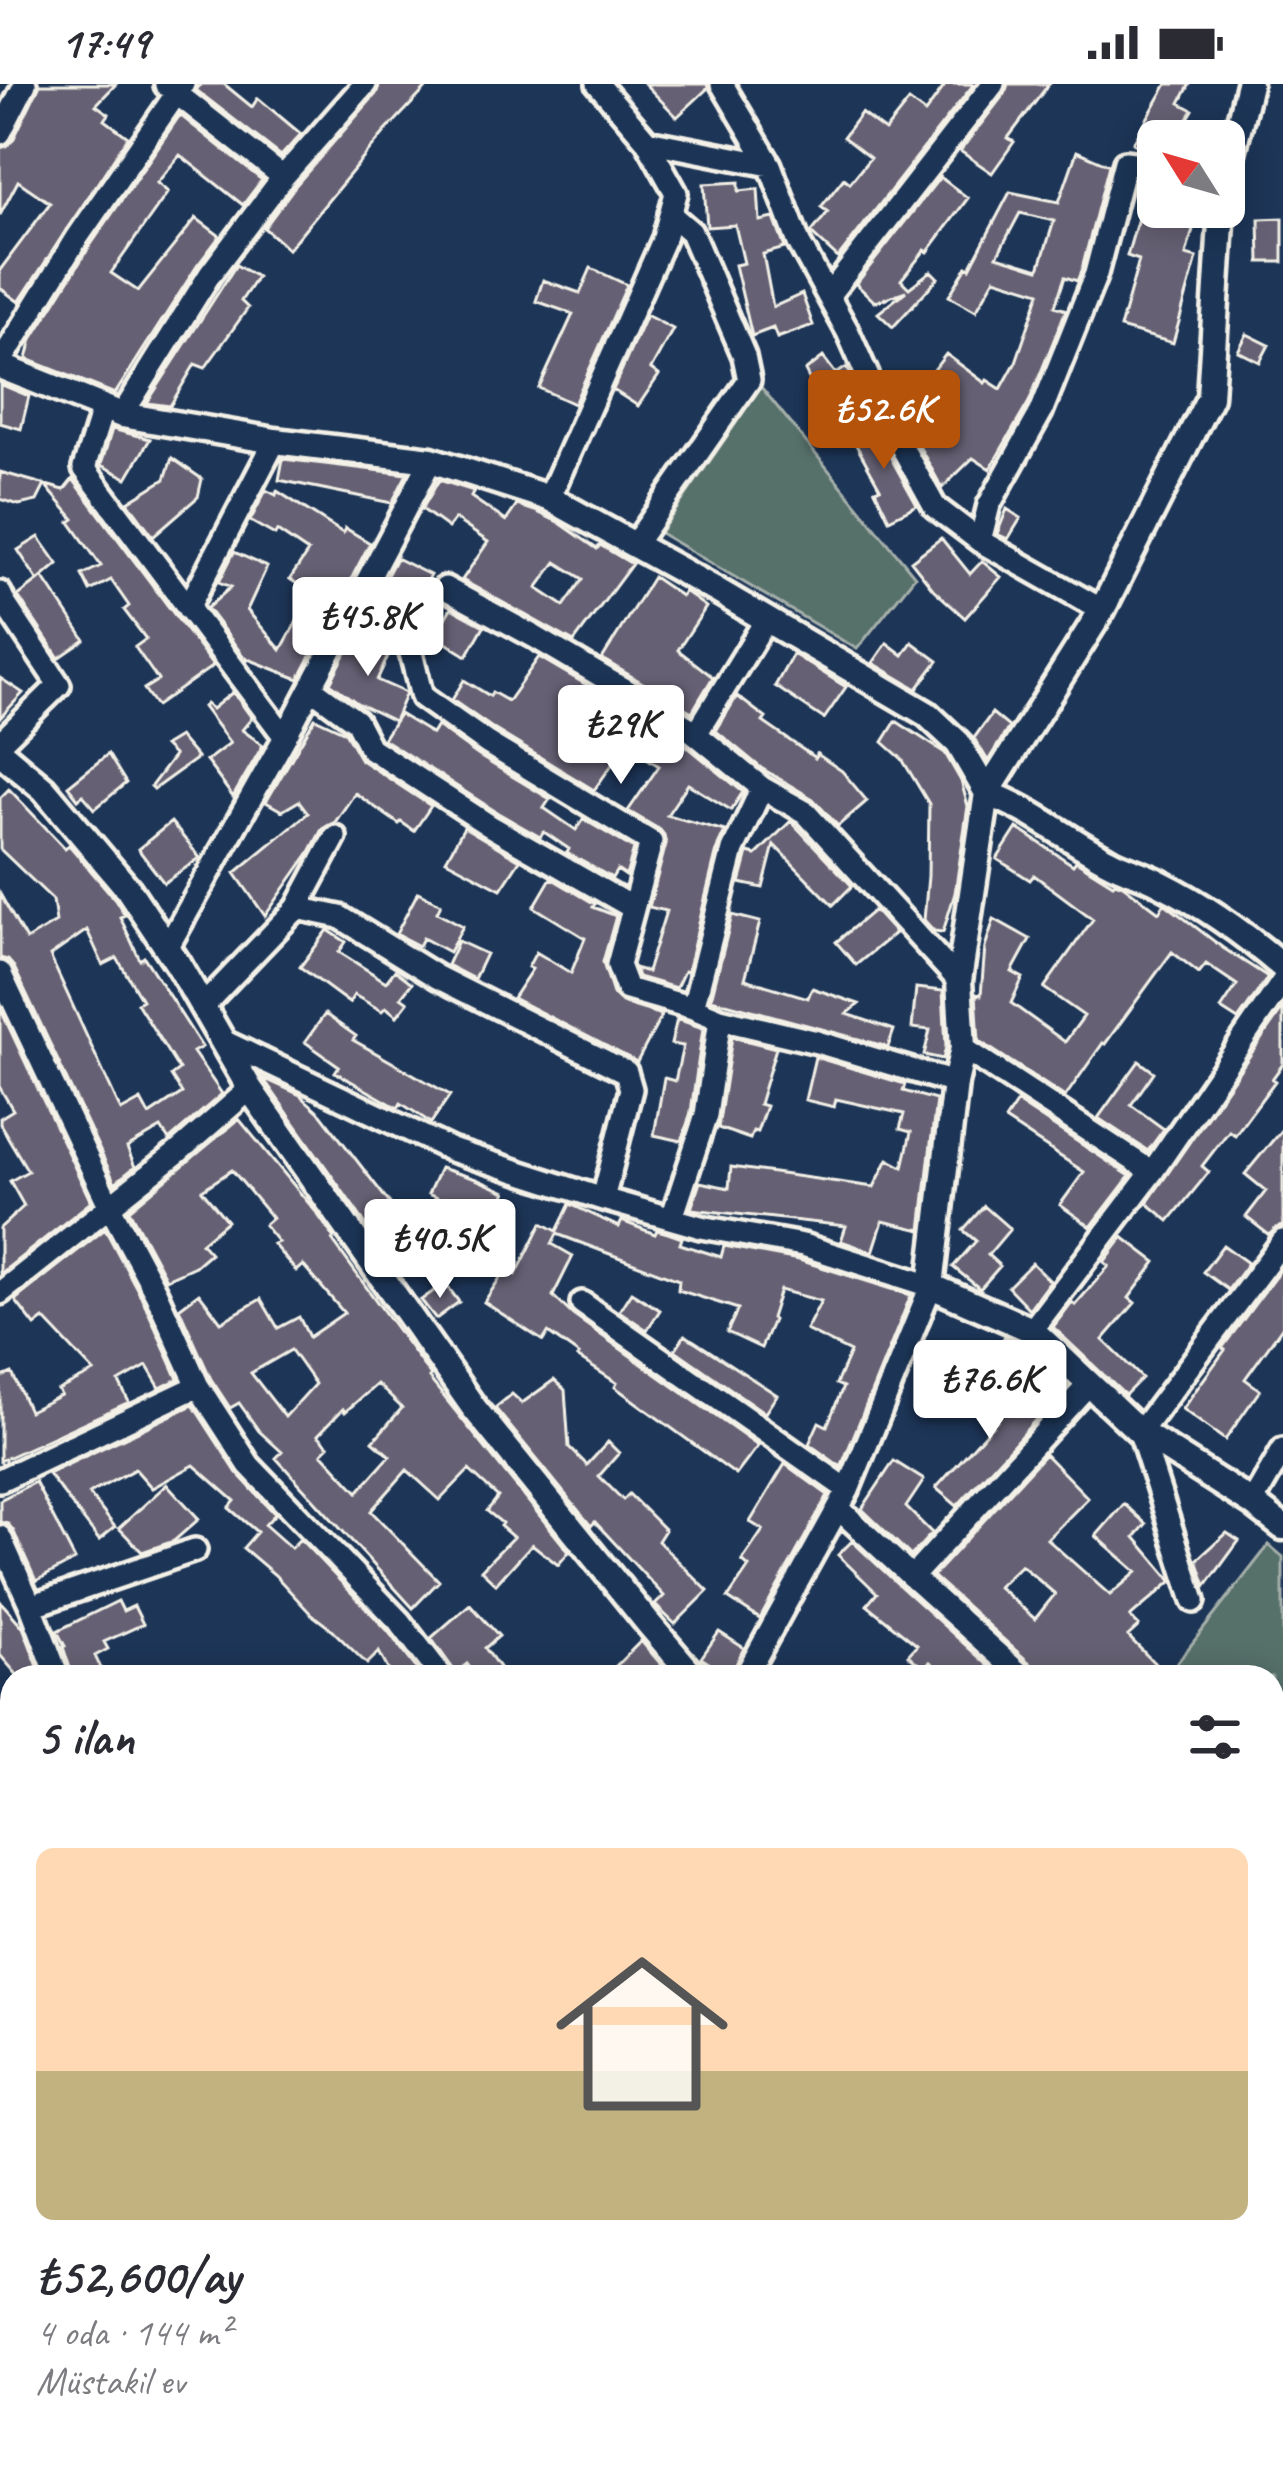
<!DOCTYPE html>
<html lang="tr">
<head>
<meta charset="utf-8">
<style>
	:root { --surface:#fff; --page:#f2f2f3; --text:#2b2b33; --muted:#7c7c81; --line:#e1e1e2; --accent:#b45309 }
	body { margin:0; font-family:Caveat,sans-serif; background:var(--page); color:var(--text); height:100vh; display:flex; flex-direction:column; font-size:45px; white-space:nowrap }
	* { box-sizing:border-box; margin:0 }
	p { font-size:39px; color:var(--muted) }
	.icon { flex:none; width:66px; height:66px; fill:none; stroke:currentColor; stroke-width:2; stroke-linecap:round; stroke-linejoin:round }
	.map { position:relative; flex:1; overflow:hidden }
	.sheet { position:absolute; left:0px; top:1581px; width:1284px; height:804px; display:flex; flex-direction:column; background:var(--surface); border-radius:36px 36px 0 0; box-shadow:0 6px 30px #0003 }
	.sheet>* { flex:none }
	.needle { width:78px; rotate:307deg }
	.buttons { position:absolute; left:1137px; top:36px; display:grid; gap:24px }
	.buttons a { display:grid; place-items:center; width:108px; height:108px; border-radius:18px; background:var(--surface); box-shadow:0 6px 30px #0003; font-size:60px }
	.price { position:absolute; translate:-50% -102px; padding:0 27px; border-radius:12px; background:#fff; color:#222; font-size:39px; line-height:78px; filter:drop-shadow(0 3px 6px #0008) }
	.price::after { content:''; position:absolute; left:50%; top:72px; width:36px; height:27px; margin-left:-18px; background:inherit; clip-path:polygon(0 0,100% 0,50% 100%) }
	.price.active { background:var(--accent); color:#fff }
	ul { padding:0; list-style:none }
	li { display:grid; align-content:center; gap:24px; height:636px; padding:0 36px }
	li+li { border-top:3px solid var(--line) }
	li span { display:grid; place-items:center; height:372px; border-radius:18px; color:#555 }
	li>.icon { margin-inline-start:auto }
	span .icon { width:216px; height:216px; fill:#fffc; stroke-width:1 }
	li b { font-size:51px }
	h2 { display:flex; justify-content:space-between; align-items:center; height:144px; padding:0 36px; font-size:51px }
	.status { display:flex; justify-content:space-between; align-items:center; height:84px; padding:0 60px; background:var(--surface); direction:ltr }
	.status svg { height:33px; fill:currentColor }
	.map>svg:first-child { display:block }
</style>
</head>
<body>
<div class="status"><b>17:49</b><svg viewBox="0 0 49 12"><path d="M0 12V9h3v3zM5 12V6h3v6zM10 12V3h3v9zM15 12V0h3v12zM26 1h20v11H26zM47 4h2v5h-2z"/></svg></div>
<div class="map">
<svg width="1283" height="2385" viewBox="0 0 1283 2385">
	<rect width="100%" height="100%" fill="#1d3557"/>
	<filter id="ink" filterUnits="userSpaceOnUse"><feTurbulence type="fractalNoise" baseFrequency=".00833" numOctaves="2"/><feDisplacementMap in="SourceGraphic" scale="24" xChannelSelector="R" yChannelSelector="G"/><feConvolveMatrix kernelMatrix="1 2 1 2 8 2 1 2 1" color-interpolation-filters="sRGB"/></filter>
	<g filter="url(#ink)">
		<path fill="#576f6b" stroke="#a6b0aa" stroke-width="3" d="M761 303 915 492 857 565 660 449Z
			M1269 1461 1283 1473V1816L1272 1831V1593H1166Z"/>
		<path fill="#656173" stroke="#f4f1e8" stroke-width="3" fill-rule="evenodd" d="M40 0H116L96 21 109 30 105 36 128 53 19 218 0 204V186L50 119 18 97 0 131V64L7 62 13 56Z
			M201 0H224L252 23 258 14 301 50 281 72 196 6Z
			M380 0H430L384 49 288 165 264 144 295 102 376 10Z
			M645 0H707L708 4 677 33Z
			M946 0H974L838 174 811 149 828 128 821 123 844 94 850 99 870 74 843 53 861 29 885 47 909 17 925 29Z
			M1008 0H1049L1008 54 1014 58 992 89 960 67 1005 9Z
			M1167 0H1190L1180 19 1193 26 1174 57H1158V67L1143 65 1133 59Z
			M180 31 262 96 243 121 180 71 157 99 168 108 111 189 138 207 196 134 220 152 197 182 115 310 27 275 32 255 90 162Z
			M1077 67 1109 81 1082 185 1077 197 1065 193 1055 222 1066 226 1029 318 990 385 973 374 942 404 897 322 936 300 930 291 946 270 985 299 987 296 1001 305 1016 278 1040 208 995 194 976 227 949 212 967 182 970 184 1010 108 1059 118ZM1020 129 1054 137 1039 185 997 172Z
			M940 93 968 114 928 168 925 166 901 196 909 204 931 187 938 194 893 243 878 229 906 207 875 218 856 200Z
			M1149 96 1158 97V123H1199L1186 171 1197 174 1173 259 1120 244 1139 176 1127 172Z
			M739 98V107L758 105 760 137 774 134 785 164 763 170 773 223 802 210 813 241 777 254 773 244 752 252 735 181 744 179 735 141 707 143 704 100Z
			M1283 134V178H1260L1259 135Z
			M236 181 257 193 241 217 248 224 205 284 195 280 170 322 147 319Z
			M591 184 627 201 574 320 539 304 573 230 536 217 543 196 580 209Z
			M646 231 673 245 651 285 659 291 638 322 613 306Z
			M1247 250 1269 261 1260 278 1238 267Z
			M823 273 836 290 847 283 859 311 826 328 805 287Z
			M0 300 29 312 21 345 0 339Z
			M871 338 917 421 889 435 875 406 880 404 850 350Z
			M112 345 150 355 127 394 101 381Z
			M172 374 202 395 198 413 153 452 128 418 165 395Z
			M283 375 407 390 392 419 279 396Z
			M0 388 64 406 73 395 213 582 156 622 144 605 158 596 135 563 146 555 124 526 129 522 111 496 90 507 82 491 101 482 70 438 74 435 45 401 37 417 19 421 0 415Z
			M439 396 474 407 471 413 506 437 517 421 535 427 560 439 597 465 600 461 632 480 574 558 462 496 488 458 455 435 448 444 422 425ZM556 478 583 495 564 522 537 504Z
			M266 406 276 411 277 407 343 449 345 444 370 459 299 595 248 575 247 577 207 524 231 503 219 498 234 468 267 483 247 526 281 566 312 510 290 495 308 468 277 447 275 451 250 437Z
			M1007 425 1021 434 1008 455 997 450Z
			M39 453 58 480 38 497 18 466Z
			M941 454 970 490 982 477 1001 493 965 534 933 505 911 477Z
			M396 474 430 491 402 538 371 522Z
			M43 493 85 556 59 574 18 512Z
			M653 493 681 512 684 507 687 509 706 523 678 566 713 593 692 628 602 575Z
			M451 524 484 542 467 572 435 552Z
			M356 550 390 568 377 596 406 609 394 637 357 619 330 599Z
			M912 558 938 577 917 605 873 579 887 559 903 571Z
			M793 570 846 603 824 635 775 602Z
			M539 573 677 654 743 708 731 726 688 700 667 731 725 747 718 762 687 888 684 887 676 904 638 893 635 884 647 888 666 827 649 823 666 760 664 751 660 746 628 727 659 682 626 661 594 706 495 646 452 616 464 596 490 612 492 608 508 617Z
			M0 594 23 609 0 634Z
			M233 608 252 634 242 646 263 661 233 713 206 677 230 659 203 623 206 620 212 625Z
			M737 612 766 634 763 638 815 674 817 670 842 687 867 717 838 742 813 715 761 684 716 647Z
			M992 629 1009 643 988 677 974 654Z
			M399 630 432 650 437 642 479 672 550 715 544 724 576 746 583 735 634 765 626 792 617 786 612 794 567 769 569 765 544 748 540 753 498 729 383 655Z
			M315 634 345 648 361 676 431 722 414 747 401 738 399 740 355 709 335 738 322 745 310 768 265 832 235 789 308 729 299 717 282 727 266 718Z
			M896 637 945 669 961 697 968 722 955 809 943 848 934 847 924 836 928 792 929 720 902 675 883 658Z
			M179 653 197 674 154 705 151 702 174 672 164 662Z
			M108 670 126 699 95 725 83 711 78 715 68 702Z
			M9 705 65 764 69 761 115 815 125 831 120 833 140 876 144 873 202 963 193 968 222 1010 169 1056 161 1044 127 1064 135 1083 115 1099 14 883 8 876 0 874V810L26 856 56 838 53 816 0 765V714ZM87 846 103 881 117 874 142 916 137 919 179 986 171 992 182 1009 149 1031 141 1016 121 1027 50 872Z
			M791 737 852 802 833 821 774 761 763 804 740 799 748 769 756 771Z
			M171 738 200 774 164 799 138 765Z
			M464 743 520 776 501 805 446 776Z
			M1017 744 1073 781 1076 777 1113 800 1115 798 1123 801 1159 828 1164 820 1167 821 1223 864 1268 893 1238 936 1221 925 1237 901 1206 880 1199 889 1172 868 1105 960 1103 959 1065 1013 979 957 976 910 981 911 985 863 994 835 1030 855 1012 888 1023 894 1011 919 1065 958 1084 932 1044 904 1093 835 1034 791 1030 796 997 775Z
			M551 794 595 820 593 823 616 832 603 878 613 910 622 919 662 931 637 978 513 914 532 885 528 883 536 868 571 889 585 854 534 823Z
			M418 808 441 820 437 828 463 842 449 868 423 854 419 862 396 850Z
			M874 826 895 849 856 881 836 858Z
			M732 831 760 838 745 895 808 914 812 904 859 920 847 930 894 946 888 963 711 915Z
			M328 846 346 858 339 868 386 898 395 886 412 899 401 913 408 918 397 932 386 923 382 927 354 911 349 919 300 883Z
			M458 857 486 870 474 895 447 881Z
			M916 904 943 907 946 963 943 975 924 971 930 946 912 944Z
			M0 924 91 1118 0 1190V1144L24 1122 10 1097 28 1087 0 1040V1034L13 1026 0 1004Z
			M1283 924V980L1272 995 1275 997 1235 1051 1229 1047 1202 1082 1209 1088 1169 1137 1147 1119Z
			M325 930 356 952 353 956 450 1011 431 1039 401 1019 398 1024 335 988 339 982 305 958Z
			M677 935 703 944 691 1028 682 1057 654 1051 664 994 675 997 683 962 671 960Z
			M732 953 776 964 759 1020 766 1022 757 1048 753 1047 750 1055 718 1044Z
			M815 973 905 1000 903 1007 936 1016 921 1146 883 1137 873 1168 841 1157 846 1142 691 1125 700 1098 729 1104 731 1083 874 1103 888 1075 903 1083 911 1048 900 1045 904 1030 836 1015 834 1023 805 1016Z
			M1139 977 1154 988 1131 1021 1164 1045 1148 1067 1098 1034Z
			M263 994 300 1011 321 1030 425 1165 399 1184 365 1139Z
			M1017 1018 1130 1092 1091 1143 1060 1121 1084 1088 1005 1036Z
			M239 1035 316 1128 334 1154 332 1156 431 1292 429 1294 569 1468 558 1481 532 1460 496 1500 481 1486 513 1453 500 1442 502 1439 487 1427 498 1413 469 1386 440 1416 407 1386 371 1427 439 1497 413 1524 276 1374 282 1368 259 1347 239 1319 230 1324 211 1295 179 1224 199 1209 221 1238 261 1215 278 1244 299 1233 309 1253 344 1229 303 1181 296 1187 273 1160 278 1158 264 1141 272 1134 232 1086 202 1106 227 1137 201 1159 210 1169 195 1182 166 1195 129 1126ZM291 1266 315 1300 285 1333 251 1289ZM377 1300 402 1324 373 1357 390 1372 358 1408 322 1369 329 1362 318 1351 343 1325 345 1328Z
			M1283 1044V1142L1276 1144 1269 1151 1246 1133 1266 1107 1245 1090Z
			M440 1084 476 1095 506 1108 480 1163 450 1149 461 1125 428 1110Z
			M570 1120 619 1143 622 1137 655 1150 657 1146 668 1149 682 1154 680 1160 721 1173 724 1162 799 1176 911 1211 841 1383 809 1360 819 1338 827 1342 843 1303 836 1300 850 1268 806 1246 821 1217 780 1206 771 1234 773 1236 761 1264 727 1248 738 1225 678 1206 679 1196 557 1150 552 1160 573 1172 553 1212 573 1231 758 1362 736 1391 615 1303 617 1299 577 1273 579 1271 548 1249 543 1257 484 1218 506 1185 516 1191 542 1139 557 1147Z
			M984 1122 1010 1145 988 1171 1000 1182 980 1205 953 1183 976 1157 963 1146Z
			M105 1145 143 1216 178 1295 160 1304 147 1282 119 1298 129 1318 0 1377V1294L12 1289 29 1327 61 1311 58 1306 94 1288 44 1235 35 1242 15 1216Z
			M1123 1153 1156 1178 1129 1214 1135 1219 1103 1256 1142 1294 1125 1311 1053 1243 1072 1218 1075 1221 1109 1182 1104 1178Z
			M1223 1161 1248 1179 1228 1206 1203 1188Z
			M1032 1179 1050 1197 1029 1225 1008 1203Z
			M1283 1182V1242L1245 1295 1260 1306 1225 1356 1182 1325 1225 1266 1222 1264Z
			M445 1199 459 1218 436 1235 421 1216Z
			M631 1208 660 1226 647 1246 619 1227Z
			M685 1251 777 1311 765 1329 675 1266Z
			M1005 1252 1035 1271 1016 1299 987 1280Z
			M1000 1295 1040 1331 957 1422 936 1404 1000 1333 982 1320Z
			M554 1296 565 1306 569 1363 587 1381 608 1358 619 1369 599 1392 623 1416 629 1410 665 1446 658 1457 708 1507 675 1540 655 1521 664 1512 595 1438 591 1442 495 1324 512 1310 522 1319Z
			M193 1321 237 1389 275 1430 265 1441 291 1464 300 1455 388 1547 423 1593H392L379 1568 367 1580 331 1545 311 1530 275 1491 243 1464 257 1448 229 1424 235 1417 194 1381 152 1404 135 1385 89 1410 115 1443 99 1456 48 1390Z
			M1045 1370 1088 1414 1047 1455 1110 1511 1137 1488 1096 1452 1124 1420 1146 1440 1135 1453 1172 1497 1130 1533 1139 1542 1128 1552 1168 1593H1038L1033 1582 933 1492ZM1021 1481 1055 1510 1035 1535 998 1503Z
			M894 1377 924 1396 906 1423 932 1449 911 1472 862 1425Z
			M785 1380 828 1411 760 1535 728 1514 749 1483 742 1477 763 1446 750 1438Z
			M35 1398 75 1476 36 1497 13 1446 8 1440 0 1438V1416Z
			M167 1400 199 1435 174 1457 142 1468 119 1444Z
			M1227 1449 1239 1457 1206 1502 1197 1476Z
			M852 1457 902 1504 1001 1593H946L930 1578 924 1585 908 1571 917 1561 867 1521 877 1509 838 1471Z
			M0 1517 23 1543 42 1593H19L0 1571Z
			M118 1517 123 1527 134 1522 143 1540 104 1558 108 1565 95 1572 105 1593H73L63 1563 65 1562 57 1547Z
			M470 1520 499 1552 485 1564 506 1593H477L467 1580 456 1589 431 1554Z
			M719 1548 744 1564 730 1593 701 1574Z
			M641 1557 672 1593H628L616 1582Z"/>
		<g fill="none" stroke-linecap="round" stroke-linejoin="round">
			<defs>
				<path id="minor" d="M722 0 770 81
					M166 1 283 93
					M0 49 25 0
					M647 57 770 81 799 159 848 248 887 336 935 423 980 457 1102 526
					M828 212 993 0
					M0 279 77 154 183 0
					M103 323 84 384 285 653
					M122 331 210 190 283 93 365 0
					M549 414 664 154 676 109 647 57 598 0
					M980 457 989 421 1041 328 1096 190 1125 78 1158 82
					M634 461 749 296 744 272 691 148 670 130
					M445 504 535 553 686 642 762 704 733 766 693 924
					M0 509 5 520 59 601 0 659
					M188 524 275 357
					M351 529 409 561 422 613 487 659 651 758 618 881 627 905 693 924 720 935 817 958 955 999
					M311 604 356 637 370 664 490 742 633 824
					M696 650 766 536
					M762 704 805 728 959 897
					M297 824 335 753
					M167 864 285 653 431 376
					M0 889 109 1121 156 1209 198 1302 249 1381 399 1537 442 1593
					M202 923 297 824 340 833 437 893 626 988 631 1005 603 1115 701 1143 803 1161 931 1202 848 1406 745 1593
					M223 957 451 1066 603 1115
					M963 964 1152 1088
					M672 1134 706 1031 720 935
					M0 1209 178 1068 250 1005
					M582 1219 848 1406
					M1032 1246 1152 1088 1283 897
					M0 1396 198 1302
					M1252 1419 1283 1366
					M838 1424 912 1493
					M0 1453 31 1522 58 1593
					M1194 1517 1140 1348 1283 1157
					M31 1522 195 1466
					M1023 1593 912 1493 1089 1300
					M0 1754 12 1763
					M0 1841 12 1847
					M0 1959 12 1966
					M0 2158 12 2164
					M1272 2279 1283 2290
					M458 2373 502 2385
					M838 2373 847 2385
					M143 2385 149 2373
					M305 2385 310 2373
					M762 2385 770 2373"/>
				<path id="tertiary" d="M1224 101 1249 0
					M1222 123 1210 313 1102 526 987 709 959 897 963 964 955 999 931 1202 1032 1246 1140 1348 1252 1419 1283 1443
					M0 282 122 331 275 357 431 376 549 414 716 506 927 630 958 659 987 709C1035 727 1065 754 1109 777 1125 786 1144 790 1160 799 1206 822 1245 850 1283 883
					M0 668 44 705 128 805 178 880 250 1005 474 1324 648 1539 688 1586 697 1593
					M1272 1910 1283 1898
					M1272 2037 1283 2041
					M1272 2308 1283 2298
					M1171 2385 1195 2373"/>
			</defs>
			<use href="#minor" stroke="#f4f1e8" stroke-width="30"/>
			<use href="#tertiary" stroke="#f4f1e8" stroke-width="33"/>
			<use href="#minor" stroke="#1d3557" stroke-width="21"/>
			<use href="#tertiary" stroke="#1d3557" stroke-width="24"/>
		</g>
	</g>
</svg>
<div class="buttons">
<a><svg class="needle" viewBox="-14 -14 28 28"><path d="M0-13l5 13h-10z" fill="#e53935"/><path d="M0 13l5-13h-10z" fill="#7c7c81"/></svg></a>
</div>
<b class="price active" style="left:884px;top:388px">₺52.6K</b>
<b class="price" style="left:368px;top:595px">₺45.8K</b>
<b class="price" style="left:621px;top:703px">₺29K</b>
<b class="price" style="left:440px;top:1217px">₺40.5K</b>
<b class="price" style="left:990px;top:1358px">₺76.6K</b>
<section class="sheet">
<h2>5 ilan<svg class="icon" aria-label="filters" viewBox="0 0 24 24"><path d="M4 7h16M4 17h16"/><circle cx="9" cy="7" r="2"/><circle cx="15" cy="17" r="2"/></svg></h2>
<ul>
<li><span style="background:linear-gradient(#ffd9b3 60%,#c2b280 0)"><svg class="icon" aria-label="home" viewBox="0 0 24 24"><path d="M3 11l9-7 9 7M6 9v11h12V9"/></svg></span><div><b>₺52,600/ay</b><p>4 oda · 144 m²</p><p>Müstakil ev</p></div></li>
</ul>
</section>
</div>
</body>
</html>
